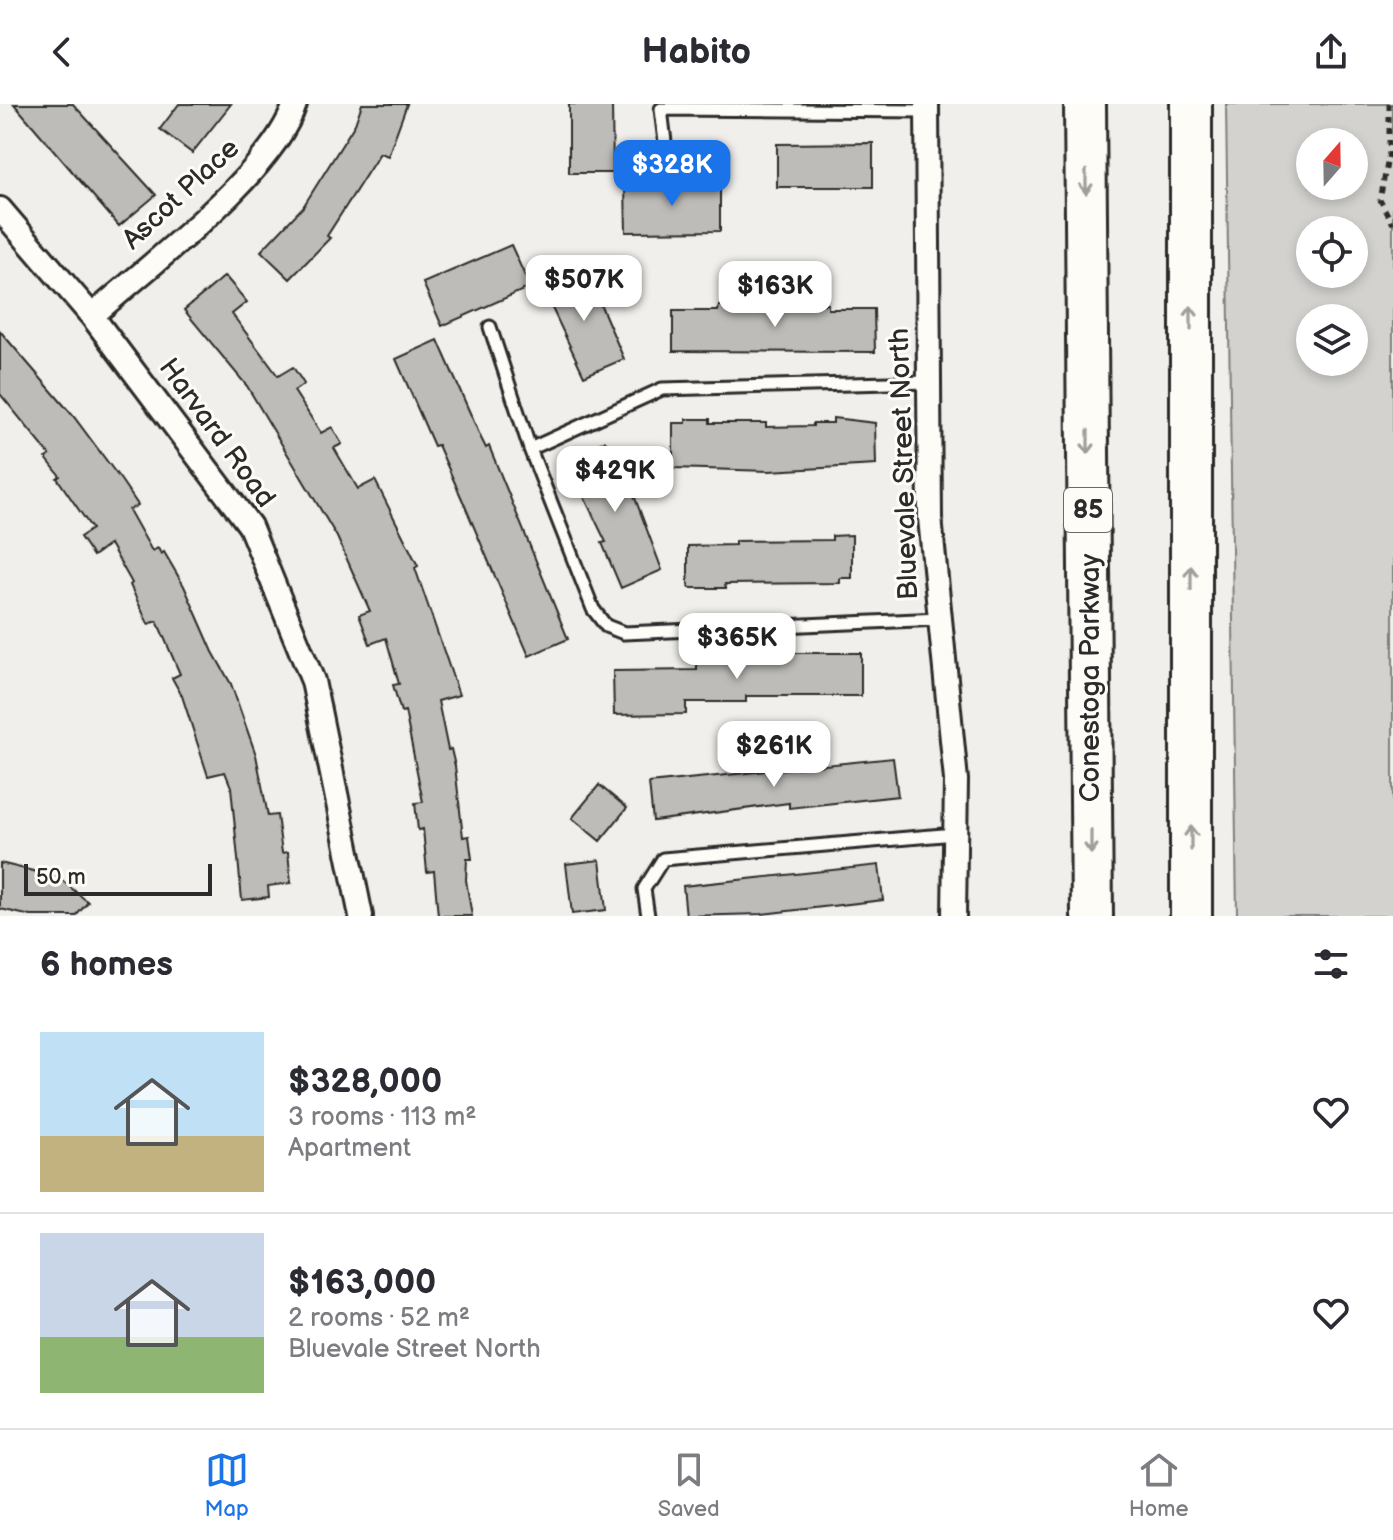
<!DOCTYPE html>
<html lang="en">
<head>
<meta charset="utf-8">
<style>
	:root { --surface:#fff; --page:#f7f7f7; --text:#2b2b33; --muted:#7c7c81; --line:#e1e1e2; --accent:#1a73e8 }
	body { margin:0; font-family:"Balsamiq Sans",sans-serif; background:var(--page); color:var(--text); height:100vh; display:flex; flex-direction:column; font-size:30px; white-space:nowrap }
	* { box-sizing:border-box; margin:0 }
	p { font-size:26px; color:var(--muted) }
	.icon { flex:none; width:44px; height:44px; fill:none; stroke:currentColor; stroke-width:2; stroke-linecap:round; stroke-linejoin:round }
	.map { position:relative; height:812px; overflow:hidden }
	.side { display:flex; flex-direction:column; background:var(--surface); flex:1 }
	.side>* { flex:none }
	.needle { width:52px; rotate:20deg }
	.controls { position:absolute; left:1296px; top:24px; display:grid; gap:16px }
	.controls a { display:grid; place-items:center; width:72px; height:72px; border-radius:50%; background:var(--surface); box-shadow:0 4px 12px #0003; font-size:40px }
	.scale { position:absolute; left:24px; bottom:20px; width:188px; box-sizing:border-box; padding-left:8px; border:4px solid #2b2b2b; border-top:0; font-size:22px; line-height:28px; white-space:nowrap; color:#2b2b2b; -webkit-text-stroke:6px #fdfcf7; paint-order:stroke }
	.price { position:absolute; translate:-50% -68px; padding:0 18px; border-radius:16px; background:#fff; color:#222; font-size:26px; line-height:52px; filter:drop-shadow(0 2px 4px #0008) }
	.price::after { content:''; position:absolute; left:50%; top:48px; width:24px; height:18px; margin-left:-12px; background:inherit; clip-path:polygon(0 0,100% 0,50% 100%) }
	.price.active { background:var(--accent); color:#fff }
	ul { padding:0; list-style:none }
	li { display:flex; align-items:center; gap:24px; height:200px; padding:0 40px }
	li+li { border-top:2px solid var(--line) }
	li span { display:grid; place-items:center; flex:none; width:224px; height:160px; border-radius:0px; color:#555 }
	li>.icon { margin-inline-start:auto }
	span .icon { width:96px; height:96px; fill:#fffc; stroke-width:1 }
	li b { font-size:34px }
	h2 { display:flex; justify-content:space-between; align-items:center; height:96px; padding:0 40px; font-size:34px }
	header { display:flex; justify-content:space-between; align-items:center; height:104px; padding:0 40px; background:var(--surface); font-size:36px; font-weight:600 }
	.dock { display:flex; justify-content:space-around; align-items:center; height:112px; border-top:2px solid var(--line); background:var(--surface); font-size:22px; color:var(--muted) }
	.dock a { display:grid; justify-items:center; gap:4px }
	.dock .active { color:var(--accent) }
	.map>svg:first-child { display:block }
</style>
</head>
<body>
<header><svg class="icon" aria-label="back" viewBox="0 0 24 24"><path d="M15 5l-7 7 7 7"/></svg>Habito<svg class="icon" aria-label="share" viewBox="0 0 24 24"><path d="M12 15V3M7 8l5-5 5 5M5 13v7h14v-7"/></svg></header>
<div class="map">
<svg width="1393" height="812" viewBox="0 0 1393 812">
	<rect width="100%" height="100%" fill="#f0efeb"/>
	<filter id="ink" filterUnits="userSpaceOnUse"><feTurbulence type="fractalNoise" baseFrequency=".0125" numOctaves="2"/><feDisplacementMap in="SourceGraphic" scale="16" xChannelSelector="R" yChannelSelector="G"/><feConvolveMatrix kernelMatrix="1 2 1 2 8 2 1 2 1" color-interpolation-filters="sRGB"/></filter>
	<g filter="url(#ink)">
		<path fill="#d3d2cf" stroke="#7f7e7d" stroke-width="2" fill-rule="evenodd" d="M1226 0H1393V812H1237ZM1310 38H1354V82H1310ZM1310 126H1354V170H1310ZM1310 214H1354V258H1310Z"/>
		<path fill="#bdbcb8" stroke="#2b2b2b" stroke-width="2" d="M14 0H73L156 91 119 122Z
			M179 0H231L192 49 160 25Z
			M362 0H407L388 52 380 49 327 132 330 134 290 175 261 147 303 103 355 20Z
			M569 0H612L613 69H569Z
			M873 39V83H777V40Z
			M625 80H708V84L720 83V127L626 128Z
			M511 141 530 183 442 222 423 179Z
			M586 167 624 255 584 272 543 185Z
			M225 172 247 198 232 210 278 272 293 263 304 280 294 287 321 329 332 323 342 340 334 344 358 385 375 376 418 462 415 464 459 591 438 597 448 646 451 645 455 662 463 733 469 732 472 755H467L466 776 472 812H438L434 767 427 768 423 725 418 726 415 699 423 698 405 607 401 608 393 581 399 580 386 534 370 540 359 511 370 507 337 433 247 282 184 206Z
			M828 200V205H874L875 248 673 247V207H718L719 202Z
			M0 227 74 313 121 376 138 401 129 406 152 447 158 444 161 450 164 448 184 482 213 548 231 580 256 651 268 712 277 711 282 749 288 748 291 779 268 782 269 793 242 796 231 683 225 668 208 672 182 592 172 574 180 570 157 517 148 520 130 481 132 479 110 440 93 452 80 433 92 425 57 374 60 372 46 354 50 351 0 290Z
			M438 236 481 334 486 344 489 342 568 535 529 552 462 395 438 341 434 342 396 255Z
			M833 314 875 319 876 361 769 367 673 364V319H686V315H710V319H766V323L813 322V319H833Z
			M605 337 624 380 629 378 662 466 621 484 602 439 606 438 565 354Z
			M852 431V474H840V479L725 480 726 484H690L688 480V442L735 441V437L832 436V432Z
			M744 549H861V592H746V598H686V610L614 611 613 567 697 566V555L744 554Z
			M893 654 898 692 789 704V699L653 717 649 679Z
			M599 681 627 704 600 737 572 714Z
			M600 756 606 806 572 810 566 760Z
			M0 759 58 773 88 798 76 812H31L0 805Z
			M879 761 883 796 762 810 686 812 683 782Z"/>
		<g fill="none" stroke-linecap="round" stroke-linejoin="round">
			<defs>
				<path id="service" d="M665 38 661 5 927 7
					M490 223 530 345 593 505 606 522 624 529 940 515
					M530 345 662 285 929 278
					M648 812 644 785 663 755 955 730"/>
				<path id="minor" d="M927 0 930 414 956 676 954 812
					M0 105 92 212 250 422 313 577 361 812
					M92 212C149 161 273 69 295 0"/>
				<path id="motorway" d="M1085 0 1092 812
					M1191 0V812"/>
			</defs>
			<use href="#service" stroke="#2b2b2b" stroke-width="17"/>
			<use href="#minor" stroke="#2b2b2b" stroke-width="28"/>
			<use href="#motorway" stroke="#2b2b2b" stroke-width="46"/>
			<path stroke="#2b2b2b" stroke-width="5" stroke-dasharray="6 6" stroke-linecap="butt" d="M1389 0V49L1380 96 1393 120"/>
			<use href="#service" stroke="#fdfcf7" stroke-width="11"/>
			<use href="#minor" stroke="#fdfcf7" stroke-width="22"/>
			<use href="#motorway" stroke="#fdfcf7" stroke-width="40"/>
		</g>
		<defs><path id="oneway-shaft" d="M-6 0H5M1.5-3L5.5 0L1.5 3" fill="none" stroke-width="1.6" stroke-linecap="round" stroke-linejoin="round" transform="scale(2)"/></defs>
		<g stroke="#9e9e9b">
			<use href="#oneway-shaft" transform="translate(1086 78) rotate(90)"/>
			<use href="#oneway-shaft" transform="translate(1191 214) rotate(-90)"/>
			<use href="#oneway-shaft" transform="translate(1088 338) rotate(90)"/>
			<use href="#oneway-shaft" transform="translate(1191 474) rotate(-90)"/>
			<use href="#oneway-shaft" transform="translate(1191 734) rotate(-90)"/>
			<use href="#oneway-shaft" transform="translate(1091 738) rotate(90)"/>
		</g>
	</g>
	<g text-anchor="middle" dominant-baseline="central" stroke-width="6" stroke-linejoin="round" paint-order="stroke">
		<rect fill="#fdfcf7" stroke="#6a6a68" stroke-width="2" x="1064" y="384" width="48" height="44" rx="6"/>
		<g font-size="26" font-weight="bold" fill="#2b2b2b">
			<text x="1088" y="406">85</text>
		</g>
		<g font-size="28" fill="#2b2b2b" stroke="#fdfcf7">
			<text transform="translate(181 90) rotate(-43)">Ascot Place</text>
			<text transform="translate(217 329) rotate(54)">Harvard Road</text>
			<text transform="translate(904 360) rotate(-92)">Bluevale Street North</text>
			<text transform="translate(1090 574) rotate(-90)">Conestoga Parkway</text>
		</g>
	</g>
</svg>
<div class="controls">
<a><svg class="needle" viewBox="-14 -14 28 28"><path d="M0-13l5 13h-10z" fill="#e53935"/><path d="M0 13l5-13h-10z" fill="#7c7c81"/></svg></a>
<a><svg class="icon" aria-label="locate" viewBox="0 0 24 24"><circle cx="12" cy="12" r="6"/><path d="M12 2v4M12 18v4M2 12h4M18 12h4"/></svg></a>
<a><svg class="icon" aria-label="layers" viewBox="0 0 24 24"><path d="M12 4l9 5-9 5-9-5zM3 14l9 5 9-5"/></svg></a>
</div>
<div class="scale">50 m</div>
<b class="price active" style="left:672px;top:104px">$328K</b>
<b class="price" style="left:584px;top:219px">$507K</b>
<b class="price" style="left:775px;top:225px">$163K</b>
<b class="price" style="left:615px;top:410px">$429K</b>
<b class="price" style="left:737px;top:577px">$365K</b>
<b class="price" style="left:774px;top:685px">$261K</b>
</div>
<section class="side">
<h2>6 homes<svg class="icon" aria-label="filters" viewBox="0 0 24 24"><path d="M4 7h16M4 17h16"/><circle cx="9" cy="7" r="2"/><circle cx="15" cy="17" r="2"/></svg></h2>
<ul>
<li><span style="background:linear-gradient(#bfe0f5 65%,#c2b280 0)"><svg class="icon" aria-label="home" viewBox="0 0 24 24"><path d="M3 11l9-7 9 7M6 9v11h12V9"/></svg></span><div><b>$328,000</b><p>3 rooms · 113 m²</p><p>Apartment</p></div><svg class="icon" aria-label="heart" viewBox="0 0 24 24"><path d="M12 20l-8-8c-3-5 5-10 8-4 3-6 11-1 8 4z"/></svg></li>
<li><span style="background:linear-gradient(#c9d6e8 65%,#8fb573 0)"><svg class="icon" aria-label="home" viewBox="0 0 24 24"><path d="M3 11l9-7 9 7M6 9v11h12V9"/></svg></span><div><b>$163,000</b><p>2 rooms · 52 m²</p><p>Bluevale Street North</p></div><svg class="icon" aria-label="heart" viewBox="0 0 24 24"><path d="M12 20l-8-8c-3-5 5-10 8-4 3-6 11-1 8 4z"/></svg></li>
</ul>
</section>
<nav class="dock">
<a class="active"><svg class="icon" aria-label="map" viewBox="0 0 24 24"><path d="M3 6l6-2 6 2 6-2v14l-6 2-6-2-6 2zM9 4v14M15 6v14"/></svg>Map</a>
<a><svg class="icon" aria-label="saved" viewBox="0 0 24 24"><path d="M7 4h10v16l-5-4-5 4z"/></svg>Saved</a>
<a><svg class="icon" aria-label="home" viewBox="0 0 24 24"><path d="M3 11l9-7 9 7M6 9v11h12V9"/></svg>Home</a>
</nav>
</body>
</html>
